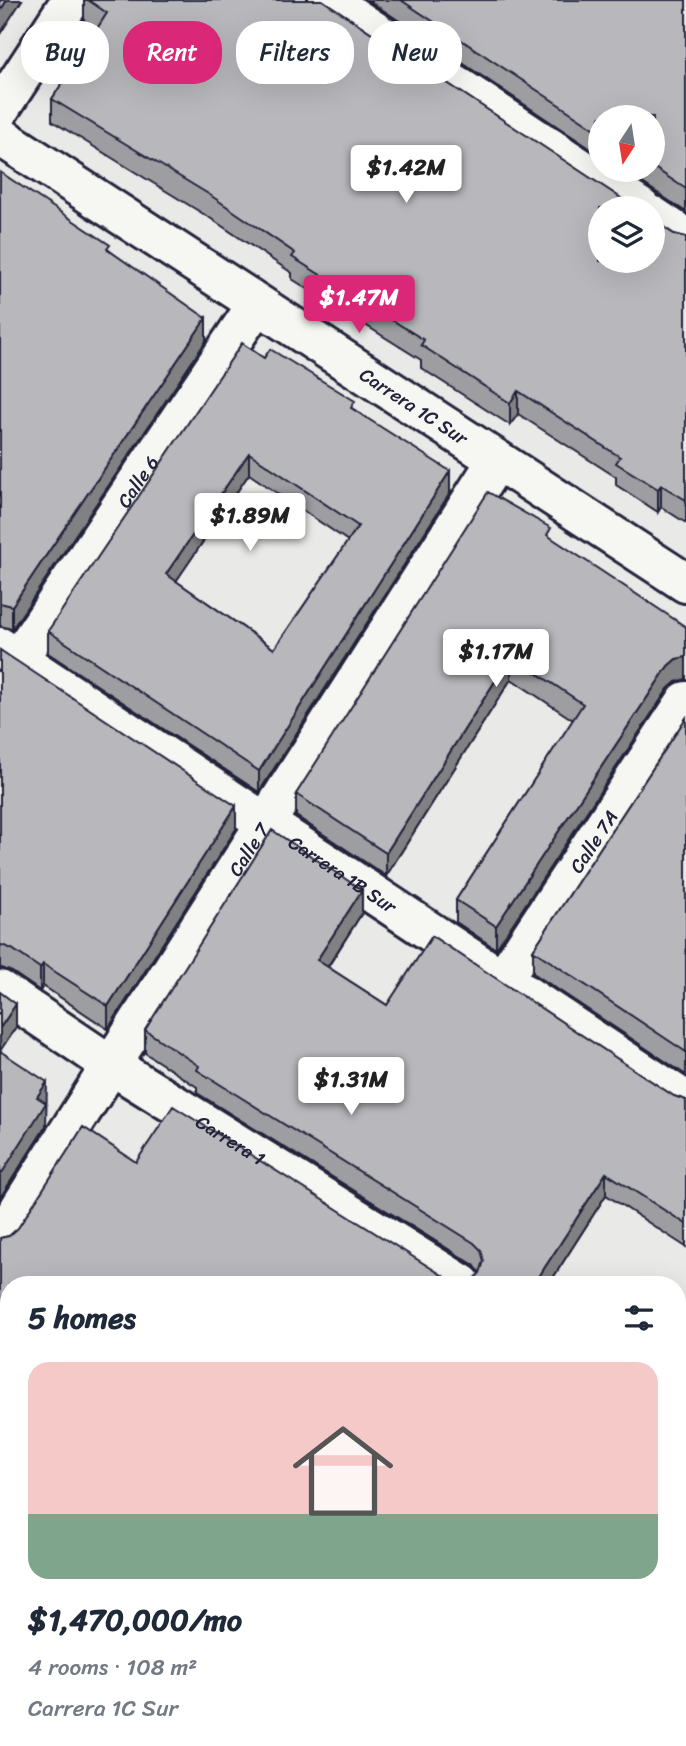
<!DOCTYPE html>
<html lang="en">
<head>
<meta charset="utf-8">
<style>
	:root { --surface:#fff; --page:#f2f2f3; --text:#1f2937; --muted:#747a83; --accent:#db2777 }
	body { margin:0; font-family:Sriracha,sans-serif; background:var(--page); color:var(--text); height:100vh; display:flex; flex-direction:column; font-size:26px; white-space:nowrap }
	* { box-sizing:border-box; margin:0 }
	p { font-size:23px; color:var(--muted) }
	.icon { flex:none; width:38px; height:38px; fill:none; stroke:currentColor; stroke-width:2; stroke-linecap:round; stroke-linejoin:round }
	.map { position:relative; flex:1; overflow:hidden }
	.sheet { position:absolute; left:0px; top:1276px; width:686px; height:471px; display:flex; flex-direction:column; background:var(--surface); border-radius:28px 28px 0 0; box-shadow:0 7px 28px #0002 }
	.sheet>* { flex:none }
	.hud { position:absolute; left:21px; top:21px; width:644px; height:63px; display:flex; gap:14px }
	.needle { width:46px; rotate:192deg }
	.buttons { position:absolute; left:588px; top:105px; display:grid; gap:14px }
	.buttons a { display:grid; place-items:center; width:77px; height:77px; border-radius:50%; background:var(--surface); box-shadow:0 7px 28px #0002; font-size:35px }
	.price { position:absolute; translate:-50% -60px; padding:0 16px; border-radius:7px; background:#fff; color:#222; font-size:23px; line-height:46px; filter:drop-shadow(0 2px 4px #0008) }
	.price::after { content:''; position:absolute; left:50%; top:42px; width:21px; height:16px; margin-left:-10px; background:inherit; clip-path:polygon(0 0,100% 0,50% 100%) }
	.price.current { background:var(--accent); color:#fff }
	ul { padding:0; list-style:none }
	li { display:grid; align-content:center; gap:14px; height:371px; padding:0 28px }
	li span { display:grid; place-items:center; height:217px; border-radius:21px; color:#555 }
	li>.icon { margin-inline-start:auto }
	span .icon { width:126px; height:126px; fill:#fffc; stroke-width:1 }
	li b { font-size:30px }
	h2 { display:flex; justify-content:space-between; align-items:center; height:84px; padding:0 28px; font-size:30px }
	.chip { padding:0 24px; border-radius:28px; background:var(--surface); box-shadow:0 7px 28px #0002; font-size:24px; line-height:63px }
	.chip.current { background:var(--accent); color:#fff }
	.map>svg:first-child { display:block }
</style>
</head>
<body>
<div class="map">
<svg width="686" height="1746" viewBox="0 0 686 1746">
	<rect width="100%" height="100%" fill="#e9e9e7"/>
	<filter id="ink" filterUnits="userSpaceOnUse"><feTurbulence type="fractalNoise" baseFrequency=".0143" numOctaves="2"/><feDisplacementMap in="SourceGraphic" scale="14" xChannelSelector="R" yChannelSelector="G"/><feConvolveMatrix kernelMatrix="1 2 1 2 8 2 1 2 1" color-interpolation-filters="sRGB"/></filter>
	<g filter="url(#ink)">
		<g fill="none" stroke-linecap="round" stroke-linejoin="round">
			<defs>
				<g id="pedestrian">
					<path id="s1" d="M0 647 686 1101"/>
					<path id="s2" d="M502 980 686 701"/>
				</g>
				<g id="minor">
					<path d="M328 0 641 208"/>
					<path id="s3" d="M0 136 686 583"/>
					<path d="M653 216 686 238"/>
					<path id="s4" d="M18 659 257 304"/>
					<path id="s5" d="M0 990 111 1065 462 1284"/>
					<path id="s6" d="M0 1239 497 460"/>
					<path d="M0 1371 9 1377"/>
					<path d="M677 1410 686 1415"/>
					<path d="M629 1738 644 1746"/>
					<path d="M17 1746 22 1738"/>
					<path d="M363 1746 369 1738"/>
				</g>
				<path id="tertiary" d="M0 109 71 0"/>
			</defs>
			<use href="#pedestrian" stroke="#22223b" stroke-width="44"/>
			<use href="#minor" stroke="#22223b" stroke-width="44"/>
			<use href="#tertiary" stroke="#22223b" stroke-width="44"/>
			<use href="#pedestrian" stroke="#f6f6f2" stroke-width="38"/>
			<use href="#minor" stroke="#f6f6f2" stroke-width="38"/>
			<use href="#tertiary" stroke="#f6f6f2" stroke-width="38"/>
		</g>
		<path fill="#9e9ea2" stroke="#22223b" stroke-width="2" fill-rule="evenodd" d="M84 0H322L674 234 686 237V523L661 507 658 512 616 485V477L518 414 510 425 421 368V360L292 279V273L210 218 52 121V99L97 29 84 20Z
			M368 0H686V212L623 170H653V117H600V155Z
			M0 172 110 251 206 341 12 629 0 626Z
			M264 358 355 410 450 493 259 792 48 653V631ZM249 474 348 541 274 649 176 581Z
			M551 538 676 682 668 689 496 949 456 922V900L573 720 511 679 386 876 296 816V794Z
			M0 650 236 829 108 1029 43 986 40 991 12 972 2 968 0 969Z
			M686 718V1075L533 973V950Z
			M362 913 328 967 387 1005 686 1100V1247L606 1195 549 1284H9V1352L0 1350V1238L9 1236 136 1162 450 1280 462 1283 473 1280 480 1273 474 1265 197 1093V1087L145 1053V1030Z
			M142 1738H347L349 1740 361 1745 372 1743 379 1738H627L644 1745 677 1738 686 1746H155Z"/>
		<path fill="#818184" stroke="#22223b" stroke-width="2" d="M7 0H22L0 34V11Z
			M206 318V341L12 629V606Z
			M518 391V414L510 425V403Z
			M249 453V474L166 596V574Z
			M450 471V493L259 792V771Z
			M661 485V507L658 512V489Z
			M511 656V679L386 876V853Z
			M686 657V679L676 682 668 689 496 949V926L668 666 676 659Z
			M236 806V829L108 1029V1006Z
			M362 890V913L317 983V960Z
			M43 964V986L40 991V968Z
			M16 1004V1027L0 1051V1028Z
			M47 1082 46 1126 0 1198V1176L37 1097Z
			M606 1173V1195L549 1284H534Z
			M9 1696V1719L0 1733V1710Z
			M489 1738H496V1746H483Z
			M510 1738H513V1746H510Z"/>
		<path fill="#b8b8bc" stroke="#22223b" stroke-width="2" fill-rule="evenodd" d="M0 0H7L0 11Z
			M88 0H322L636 208H600V261H653V220L674 234 686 237V500L661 485 658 489 616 463 620 457 518 391 510 403 421 345 424 340 292 257 295 253 210 195 52 99 107 13Z
			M401 0H686V189L653 167V117H600V132Z
			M0 172 110 245 107 249 206 318 12 606 0 603Z
			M242 343 264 358 270 349 355 401 351 408 450 471 259 771 48 631ZM249 453 358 526 274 649 166 574Z
			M488 492 551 528 547 535 686 627V657L676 659 668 666 496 926 456 900 583 704 511 656 386 853 296 794Z
			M0 650 236 806 108 1006 43 964 40 968 12 949 2 945 0 946Z
			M686 718V1052L533 950Z
			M272 830 362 890 317 960 387 1005 432 936 674 1096 686 1100V1224L606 1173 534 1284H9V1329L0 1327V1238L9 1236 18 1228 83 1127 136 1162 173 1106 450 1280 462 1283 473 1280 480 1273 484 1261 481 1250 474 1243 197 1070 199 1066 145 1030Z
			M0 992 16 1004 0 1028Z
			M0 1051 47 1082 37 1097 46 1103 0 1176Z
			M0 1373 9 1376V1696L0 1710Z
			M677 1417 686 1423V1746H536L523 1738H627L644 1745 655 1742 659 1738H677Z
			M0 1736 5 1741 20 1744 23 1746H0Z
			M177 1738H347L349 1740 361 1745 372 1743 379 1738H489L483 1746H187L188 1745Z"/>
	</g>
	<g text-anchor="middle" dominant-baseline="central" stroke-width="6" stroke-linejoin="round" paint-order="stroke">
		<g font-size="19" fill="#22223b" stroke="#f6f6f2">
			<text stroke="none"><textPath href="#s3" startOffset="494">Carrera 1C Sur</textPath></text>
			<text stroke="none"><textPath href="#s4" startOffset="214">Calle 6</textPath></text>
			<text stroke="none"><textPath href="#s2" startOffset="166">Calle 7A</textPath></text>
			<text stroke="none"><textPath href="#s6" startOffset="462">Calle 7</textPath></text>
			<text stroke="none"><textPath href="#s1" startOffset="411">Carrera 1B Sur</textPath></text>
			<text stroke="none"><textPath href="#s5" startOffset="275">Carrera 1</textPath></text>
		</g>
	</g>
</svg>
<div class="buttons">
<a><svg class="needle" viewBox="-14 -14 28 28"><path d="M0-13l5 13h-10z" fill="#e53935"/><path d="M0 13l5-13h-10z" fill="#747a83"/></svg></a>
<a><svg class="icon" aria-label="layers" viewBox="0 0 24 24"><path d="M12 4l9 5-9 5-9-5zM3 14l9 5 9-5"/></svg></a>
</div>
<b class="price" style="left:406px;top:205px">$1.42M</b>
<b class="price current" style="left:359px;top:335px">$1.47M</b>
<b class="price" style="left:250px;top:553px">$1.89M</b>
<b class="price" style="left:496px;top:689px">$1.17M</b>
<b class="price" style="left:351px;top:1117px">$1.31M</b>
<div class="hud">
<a class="chip">Buy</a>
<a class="chip current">Rent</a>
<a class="chip">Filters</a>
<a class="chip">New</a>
</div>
<section class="sheet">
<h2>5 homes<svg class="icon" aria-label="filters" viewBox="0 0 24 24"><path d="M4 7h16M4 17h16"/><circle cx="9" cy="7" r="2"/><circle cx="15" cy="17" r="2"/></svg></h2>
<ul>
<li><span style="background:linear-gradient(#f6c9c9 70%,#7fa58c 0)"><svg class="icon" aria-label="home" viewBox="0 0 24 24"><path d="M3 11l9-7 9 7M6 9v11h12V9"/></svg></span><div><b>$1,470,000/mo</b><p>4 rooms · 108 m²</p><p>Carrera 1C Sur</p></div></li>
</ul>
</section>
</div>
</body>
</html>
